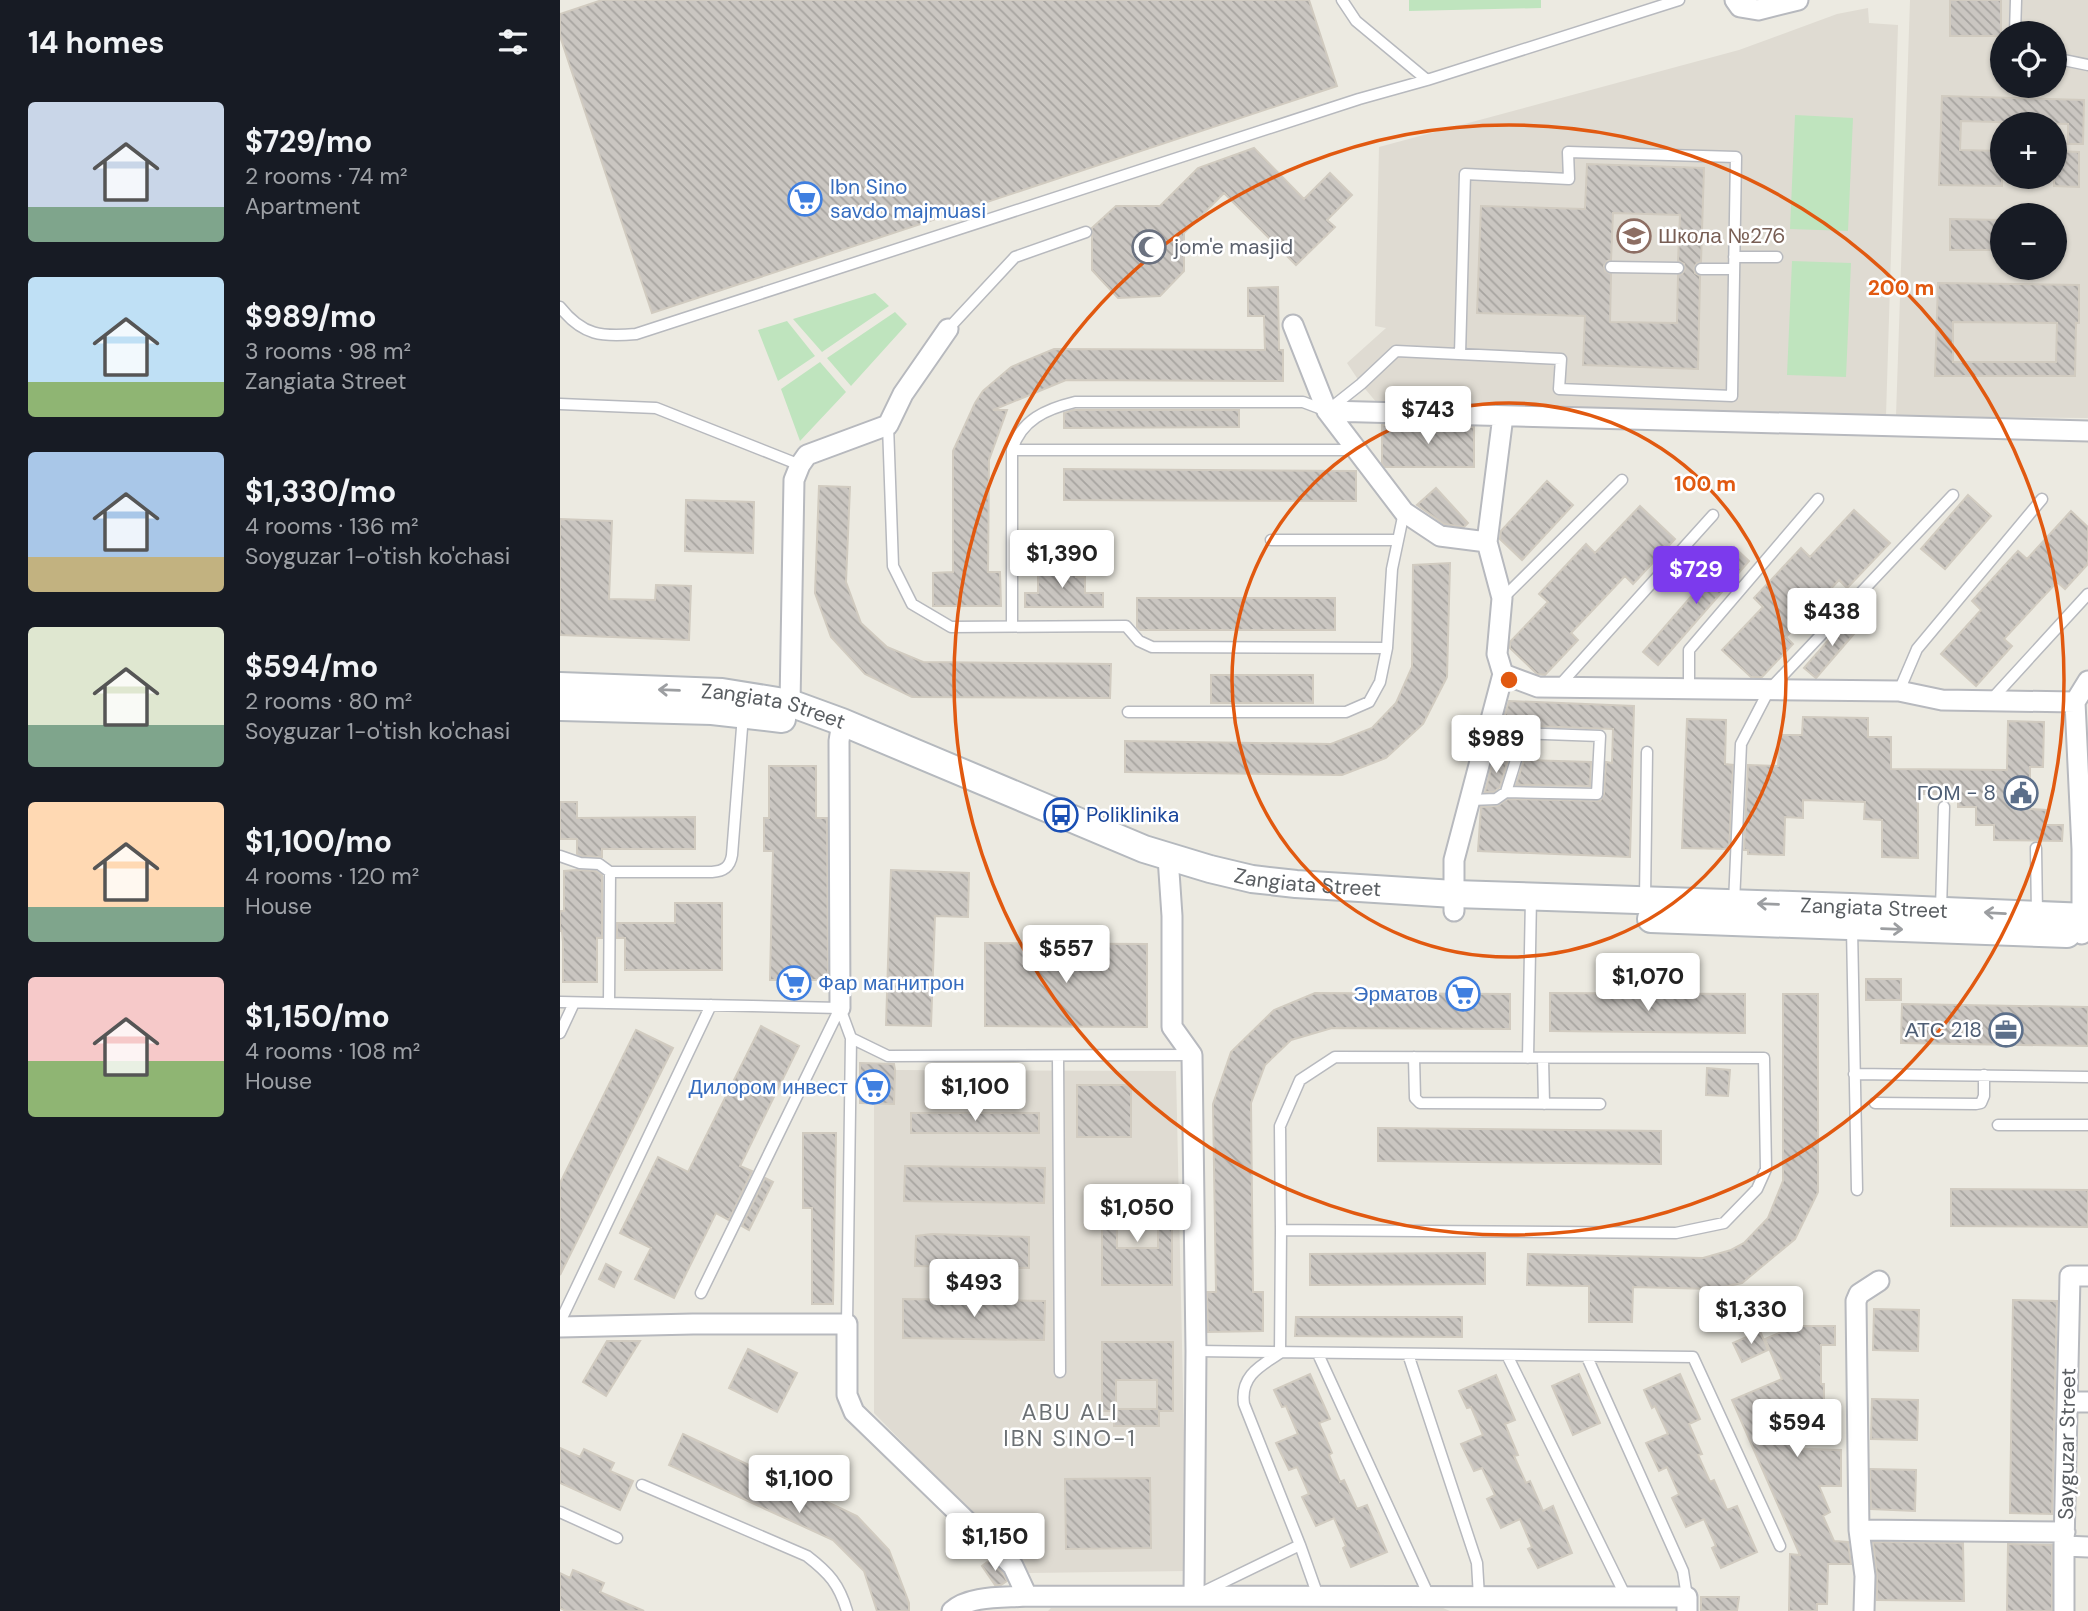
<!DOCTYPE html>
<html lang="en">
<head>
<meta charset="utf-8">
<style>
	:root { --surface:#171b24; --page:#20242c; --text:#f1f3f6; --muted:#9ea1a6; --accent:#7c3aed }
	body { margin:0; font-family:"DM Sans",sans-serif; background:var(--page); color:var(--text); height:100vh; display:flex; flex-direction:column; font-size:26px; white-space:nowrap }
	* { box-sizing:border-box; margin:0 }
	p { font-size:23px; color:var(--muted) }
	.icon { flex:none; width:38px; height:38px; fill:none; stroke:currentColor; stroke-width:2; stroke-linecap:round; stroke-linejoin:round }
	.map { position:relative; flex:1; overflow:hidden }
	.details { display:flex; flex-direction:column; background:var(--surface); width:560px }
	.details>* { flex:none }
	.controls { position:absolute; left:1430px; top:21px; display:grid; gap:14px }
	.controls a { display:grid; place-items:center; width:77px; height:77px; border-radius:50%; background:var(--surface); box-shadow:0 2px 5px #0004; font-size:35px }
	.price { position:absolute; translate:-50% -60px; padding:0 16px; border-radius:7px; background:#fff; color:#222; font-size:23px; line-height:46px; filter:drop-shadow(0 2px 4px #0008) }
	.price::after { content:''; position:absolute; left:50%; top:42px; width:21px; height:16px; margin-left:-10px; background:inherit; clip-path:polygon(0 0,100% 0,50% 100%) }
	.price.on { background:var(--accent); color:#fff }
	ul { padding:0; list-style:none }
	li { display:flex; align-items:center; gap:21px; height:175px; padding:0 28px }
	li span { display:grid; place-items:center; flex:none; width:196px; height:140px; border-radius:7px; color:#555 }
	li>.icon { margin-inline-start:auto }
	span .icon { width:84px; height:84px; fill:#fffc; stroke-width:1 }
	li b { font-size:30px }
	h2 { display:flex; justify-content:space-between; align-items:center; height:84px; padding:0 28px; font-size:30px }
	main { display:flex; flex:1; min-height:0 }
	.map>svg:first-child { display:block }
</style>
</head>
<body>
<main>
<section class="details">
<h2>14 homes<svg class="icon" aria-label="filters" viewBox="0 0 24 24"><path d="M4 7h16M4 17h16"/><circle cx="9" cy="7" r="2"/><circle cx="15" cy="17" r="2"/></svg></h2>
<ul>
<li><span style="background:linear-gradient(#c9d6e8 75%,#7fa58c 0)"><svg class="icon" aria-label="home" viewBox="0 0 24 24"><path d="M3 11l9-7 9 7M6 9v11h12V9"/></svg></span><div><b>$729/mo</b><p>2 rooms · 74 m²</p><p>Apartment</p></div></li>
<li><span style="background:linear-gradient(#bfe0f5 75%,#8fb573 0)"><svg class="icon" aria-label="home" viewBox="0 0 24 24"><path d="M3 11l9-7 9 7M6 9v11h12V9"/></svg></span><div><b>$989/mo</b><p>3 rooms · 98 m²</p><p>Zangiata Street</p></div></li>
<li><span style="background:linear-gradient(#a9c7e8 75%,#c2b280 0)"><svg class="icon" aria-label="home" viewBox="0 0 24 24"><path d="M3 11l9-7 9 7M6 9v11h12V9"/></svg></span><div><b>$1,330/mo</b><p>4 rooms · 136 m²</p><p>Soyguzar 1-o'tish ko'chasi</p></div></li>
<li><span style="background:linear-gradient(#dfe7d0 70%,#7fa58c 0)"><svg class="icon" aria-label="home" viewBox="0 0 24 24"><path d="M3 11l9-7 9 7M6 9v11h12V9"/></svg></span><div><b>$594/mo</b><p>2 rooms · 80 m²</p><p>Soyguzar 1-o'tish ko'chasi</p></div></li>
<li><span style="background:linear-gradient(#ffd9b3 75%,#7fa58c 0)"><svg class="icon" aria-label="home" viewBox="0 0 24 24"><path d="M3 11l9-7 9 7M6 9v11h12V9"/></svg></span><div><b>$1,100/mo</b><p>4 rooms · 120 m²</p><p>House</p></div></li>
<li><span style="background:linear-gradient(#f6c9c9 60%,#8fb573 0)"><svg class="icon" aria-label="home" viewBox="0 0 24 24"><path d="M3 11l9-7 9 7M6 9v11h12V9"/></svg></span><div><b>$1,150/mo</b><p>4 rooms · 108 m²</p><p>House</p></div></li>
</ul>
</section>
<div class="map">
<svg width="1528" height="1611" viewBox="0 0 1528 1611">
	<defs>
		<pattern id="building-back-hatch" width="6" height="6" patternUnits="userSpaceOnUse" patternTransform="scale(1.75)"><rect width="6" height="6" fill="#cac6c1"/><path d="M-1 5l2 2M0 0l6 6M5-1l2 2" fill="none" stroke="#a7a4a0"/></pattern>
	</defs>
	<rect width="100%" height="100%" fill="#eceae1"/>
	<path fill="#dfdbd2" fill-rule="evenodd" d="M1350 0H1528V418L1336 416ZM1442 33H1494V86H1442ZM1442 124H1494V177H1442ZM1442 215H1494V268H1442Z
		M1308 8 1309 23 1338 25 1326 416 817 403 801 384 787 363 826 328 815 326 819 147 1179 50 1277 14Z
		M335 1070 616 1071 627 1571 469 1573 314 1413V1103L334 1104Z
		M491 1608H883L890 1611H488Z"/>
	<path fill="#bfe4be" d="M849 0H981V8L849 11Z
		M1235 115 1293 118 1288 231 1230 229Z
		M1232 261 1291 263 1286 377 1227 375Z
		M315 293 329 306 262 352 233 319Z
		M335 312 347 324 291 386 267 358Z
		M227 321 255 356 218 381 198 330Z
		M260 362 286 392 240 441 221 389Z"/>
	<path fill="url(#building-back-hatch)" stroke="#d1cbc0" stroke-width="2" fill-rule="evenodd" d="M42 0H749L777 86 92 313 0 36V14Z
		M1390 0H1441V36H1390Z
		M1382 96 1524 100 1523 144H1508V124L1401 121 1400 150 1442 151V186L1379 185Z
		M694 148 744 199 770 173 792 195 767 220 775 227 736 265 664 193 624 233V271L600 296 558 298 532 270V228L556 206H600L638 168Z
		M1494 151 1519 152V187L1494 186Z
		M1027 164 1144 168 1141 262 1137 263 1134 268 1135 273 1140 276 1138 369 1023 365 1025 316 917 313 921 206 1025 209ZM1053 213 1120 215 1118 261 1124 264 1125 269 1122 274 1118 275 1117 323 1050 322 1051 274 1045 271 1044 266 1047 261 1051 260Z
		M1390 219 1442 220V250H1390Z
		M1378 283 1519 285V323H1516L1515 376H1375ZM1393 322 1497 323 1496 362H1393Z
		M718 287 719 350H723V381L506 380 433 410H447L429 460 428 572H440L441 606H373V573L393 572V451L415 403 423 391 451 367 494 349 705 350 704 316H688V288Z
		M513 410H679V427L504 428V413Z
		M822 425 914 427V467H825L822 463Z
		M504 469 796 471V501L504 500Z
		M987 481 1013 505 962 560 940 539 941 531Z
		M259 486 290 487 286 582 301 623 327 647 363 662 551 664 550 698 352 697 305 674 271 637 255 593Z
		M876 488 908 523 904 527 884 524 857 505Z
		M1408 495 1431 516 1385 569 1361 549Z
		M126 500 194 502 193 553 125 551Z
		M1080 506 1115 539 1073 584 1065 576 1011 633 1018 640 985 675 977 674 950 648V642L988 602 979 594 1026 544 1035 553Z
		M1294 510 1330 543 1287 588 1279 580 1226 637 1233 644 1202 677H1191L1162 650 1203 607 1194 598 1241 548 1250 557Z
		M1511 511 1528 527V564L1505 589 1497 582 1444 639 1452 646 1416 686 1381 654 1421 610 1412 601 1458 551 1467 559Z
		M0 519 52 521 49 599 95 600 96 585 131 586 129 640 0 635Z
		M1174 547 1189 561 1098 665 1083 652Z
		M890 563 887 677 863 724 826 758 782 775 565 772V741L771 744 812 728 836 703 852 667 853 565Z
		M478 566H516V577H525V593H543V607H465V593H478Z
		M577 598H775V630H580L577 627Z
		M1288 618 1299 628 1256 678 1244 668Z
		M651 675H753V703H651Z
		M949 701 1074 706 1070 857 918 851 921 807 937 806 948 799 1040 801 1044 794 1046 762 1052 763 1053 729 942 725Z
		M1243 717 1308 718V737H1331V769L1447 770 1448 721 1484 722 1483 767H1470V809L1486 810 1485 825H1503L1502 841 1434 840V825H1416V807H1398V794H1358V858L1322 857V820L1304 819 1305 802 1243 800V818L1225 817 1224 855 1188 854V850H1184L1188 765 1218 766 1220 735H1242Z
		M1127 719 1166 720 1165 764 1173 765 1169 849 1122 848Z
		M933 760H948L940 787 934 792H925Z
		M964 760 1031 762 1030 786 956 785Z
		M209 766H256V818H267L268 980H210L213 851H204V818H209Z
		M0 802H17V818L135 817V849H42V857L21 856 17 854V839H0Z
		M17 870 36 871 42 875V938H37V982H3V942L2 931H0V911H4V871Z
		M331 870 409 873 408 917 375 916 371 1026 326 1025Z
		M115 903H162V970H65V938H57V923H115Z
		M425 943 587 944V1027L425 1026Z
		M1306 979H1341V1000H1306Z
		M755 993 950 994V1029L772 1028 731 1040 705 1065 691 1103 693 1292H703V1331L648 1332 647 1292H656L653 1104 671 1052 714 1010Z
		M990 993 1185 994V1033L990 1031Z
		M1223 994H1258V1192L1235 1239 1182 1283 1154 1289 1073 1287 1072 1322H1029V1286L967 1285 968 1254 1143 1258 1171 1250 1184 1243 1208 1218 1223 1181Z
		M1342 1004 1528 1007V1046L1341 1043Z
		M201 1026 239 1046 180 1166 192 1171 169 1220 156 1213 114 1298 75 1279 91 1248 60 1233 98 1157 128 1172Z
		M76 1030 113 1048 0 1275V1183Z
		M300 1063 334 1064 335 1070 334 1104 300 1103Z
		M1147 1068 1170 1070 1168 1096 1146 1095Z
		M517 1085H571V1137H517Z
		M351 1113H479V1133H351Z
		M818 1128 1101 1131V1164L818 1161Z
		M243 1133H276L273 1304H252V1208H243Z
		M345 1166 485 1168 484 1203 344 1201Z
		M205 1178 213 1182 189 1230 182 1226Z
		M1391 1189 1528 1190V1227L1391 1226Z
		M554 1199H599V1212H612V1285H542V1212H554ZM557 1216H598V1248H557Z
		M372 1234 469 1237V1268L355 1266 356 1236Z
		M925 1253V1284L750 1285V1254Z
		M46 1264 61 1272 54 1287 39 1279Z
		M343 1299 485 1301 484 1340 343 1338Z
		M1453 1300 1497 1301 1492 1514 1450 1513Z
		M1314 1309 1359 1310 1358 1351 1313 1350Z
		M736 1317H902V1337L735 1336Z
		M1235 1326H1275V1345H1261V1384H1264V1410H1225L1242 1449 1281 1450V1486H1259L1270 1512 1263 1516 1274 1541 1288 1542 1291 1564H1268L1267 1604H1257V1611H1229L1230 1554 1240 1555 1172 1400 1222 1379 1205 1339Z
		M1200 1331 1208 1350 1182 1362 1173 1343Z
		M47 1341H80L46 1396 23 1382Z
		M542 1342H613V1411H599V1426H554V1411H542ZM556 1380H597V1409H556Z
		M188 1349 237 1373 217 1412 169 1388Z
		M750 1374 770 1419 759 1423 772 1453 769 1455 780 1482 784 1480 797 1509 807 1505 827 1552 791 1567 783 1548 786 1546 774 1518 756 1526 742 1497 749 1494 737 1467 729 1470 716 1443 738 1434 726 1406 722 1407 714 1390Z
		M1019 1374 1040 1423 1013 1435 992 1386Z
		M1120 1374 1140 1419 1129 1424 1142 1454 1138 1455 1150 1482 1154 1480 1167 1510 1177 1506 1197 1552 1161 1568 1152 1548 1156 1546 1144 1519 1126 1527 1112 1498 1119 1494 1107 1467 1099 1471 1086 1443 1108 1434 1095 1406 1092 1408 1084 1390Z
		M936 1375 955 1420 945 1424 958 1455 954 1456 966 1483 970 1481 983 1511 993 1506 1012 1553 978 1568 968 1549 972 1547 960 1519 941 1528 927 1499 935 1495 922 1468 914 1471 901 1444 923 1435 911 1407 907 1408 899 1391Z
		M1312 1399 1358 1400 1357 1440 1311 1439Z
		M123 1434 297 1516 329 1550 349 1603V1611H317L304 1571 273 1540 109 1465Z
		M0 1448 20 1457 24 1449 54 1463 50 1471 73 1481 60 1510 0 1483Z
		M1310 1469 1356 1470 1355 1511 1311 1509Z
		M590 1478 591 1548 506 1549 505 1479Z
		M1313 1542 1403 1543 1404 1601 1317 1600V1575Z
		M1448 1544 1492 1545V1611H1447Z
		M430 1560 443 1573 447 1581 441 1585H435L422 1566Z
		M13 1570 44 1583 40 1592 84 1611H6L0 1608V1573L10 1578Z
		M1141 1597H1179L1177 1611H1141Z"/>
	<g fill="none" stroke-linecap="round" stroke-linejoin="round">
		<defs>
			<path id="service" d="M782 0 796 21 867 80
				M1455 33 1456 0
				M1494 58 1528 65
				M1174 257H1217
				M1051 267 1118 268
				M1141 269H1174
				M0 307C23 336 42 337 76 334L799 99 867 80 1119 0
				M388 329 455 257 526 232
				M0 404 96 408 240 465
				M328 425 333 566 352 604 391 627 566 626 579 641 592 647 827 648
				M452 450H797
				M711 540H838
				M943 598 1062 480
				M452 625V450C461 420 486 409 515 402H743L767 411 801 384 836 351 1001 359 999 389 1172 396 1176 157 1008 152 1009 179 905 174 900 354
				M998 687 1153 515
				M1129 689V650L1258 499
				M1339 691 1357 649 1482 499
				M1431 700 1528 594
				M568 712H786L809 702 820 682 827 648 832 569 844 512
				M946 792 964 734
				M910 800 936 799 946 792 1037 794 1040 736 928 732
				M1476 848 1477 914
				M0 856 20 863 39 864 50 872H152C164 871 170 867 172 855L183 715
				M1085 899 1087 752
				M1174 903 1181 744 1209 690 1393 495
				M1381 909 1384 807
				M1292 928 1297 1190
				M0 1002 280 1008 291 1038 328 1056 632 1055
				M49 1003 50 872
				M0 1033 14 1003
				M498 1056 500 1372
				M854 1057 855 1098 860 1103 1040 1104
				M968 1058 971 897
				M983 1058 984 1104
				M1294 1074 1528 1077
				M1315 1103 1416 1104 1421 1103 1424 1096V1075
				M1438 1125H1528
				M721 1230 720 1126 740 1080 775 1057 1204 1058 1206 1169 1197 1189 1164 1223 1116 1233 721 1230 720 1353C700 1366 680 1376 684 1404L740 1545 758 1596
				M141 1293 280 1008
				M0 1322 151 1005
				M287 1324 291 1038
				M636 1351 1133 1357 1220 1546
				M758 1354 869 1596
				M848 1354 917 1563 919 1597
				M947 1355 1066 1597
				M1027 1357 1123 1571 1127 1597
				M82 1485 247 1556C269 1573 279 1584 287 1611
				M0 1512 57 1538
				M643 1592 740 1545"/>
			<path id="minor" d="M1175 0 1180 7 1198 10 1238 0
				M733 325 767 411 844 512 880 536 927 542 942 598 937 654 943 674 978 687 1339 691 1382 700 1515 702
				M767 411 1528 431
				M927 542 943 416
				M230 703 234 480 240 465 247 455 328 425 343 394 388 329
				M608 857 612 916V1027L632 1055 636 1351 634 1596
				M894 911V860L943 674
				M1522 934V849L1515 702 1528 681
				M280 1008 279 741 282 722
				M0 1327 133 1324H287V1395L294 1412 453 1566 467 1596 1127 1597V1611
				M1508 1402H1528
				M1299 1530 1505 1532
				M1504 1546 1528 1547
				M392 1611C410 1595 444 1598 467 1596
				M1304 1611 1305 1576 1299 1530 1296 1301 1299 1294 1319 1281
				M1504 1611V1546L1510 1276H1528"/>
			<g id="secondary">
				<path id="s1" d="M0 686 162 692 230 703 282 722 584 849 650 869 692 879 736 884 894 894 1291 907 1528 917"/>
				<path d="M0 707 152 711 222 719"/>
				<path d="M1091 919 1507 934"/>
			</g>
		</defs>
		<use href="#service" stroke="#b7b9be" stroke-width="13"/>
		<use href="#minor" stroke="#b7b9be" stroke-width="23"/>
		<use href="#secondary" stroke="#b5b9be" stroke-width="30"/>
		<use href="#service" stroke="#fff" stroke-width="10"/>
		<use href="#minor" stroke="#fff" stroke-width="19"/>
		<use href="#secondary" stroke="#fff" stroke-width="26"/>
	</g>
	<defs><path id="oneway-shaft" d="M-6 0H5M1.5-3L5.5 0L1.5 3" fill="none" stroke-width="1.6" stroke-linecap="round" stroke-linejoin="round" transform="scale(1.75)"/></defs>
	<g stroke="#9c9ea1">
		<use href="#oneway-shaft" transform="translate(109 690) rotate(-178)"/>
		<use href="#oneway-shaft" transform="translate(1208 904) rotate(-178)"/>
		<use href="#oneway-shaft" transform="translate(1435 913) rotate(-177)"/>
		<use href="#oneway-shaft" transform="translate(1332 929) rotate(2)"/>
	</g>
	<g fill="none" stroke="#e15910" stroke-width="3.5">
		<circle cx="949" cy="680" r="277"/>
		<circle cx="949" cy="680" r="555"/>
	</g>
	<defs>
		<symbol id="supermarket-ring" viewBox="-11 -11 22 22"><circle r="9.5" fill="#fff" stroke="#3f7fe0" stroke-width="1.5"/><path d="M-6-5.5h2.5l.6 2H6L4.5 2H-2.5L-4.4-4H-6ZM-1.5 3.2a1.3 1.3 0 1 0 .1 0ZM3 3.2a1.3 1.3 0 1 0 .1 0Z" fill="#3f7fe0"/></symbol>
		<symbol id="school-ring" viewBox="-11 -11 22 22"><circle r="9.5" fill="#fff" stroke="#8d6e63" stroke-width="1.5"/><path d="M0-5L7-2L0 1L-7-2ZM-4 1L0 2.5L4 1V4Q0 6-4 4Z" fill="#8d6e63"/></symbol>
		<symbol id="mosque-ring" viewBox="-11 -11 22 22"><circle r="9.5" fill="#fff" stroke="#6b7280" stroke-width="1.5"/><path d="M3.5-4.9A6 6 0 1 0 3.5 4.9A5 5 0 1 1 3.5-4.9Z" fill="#6b7280"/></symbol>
		<symbol id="civic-ring" viewBox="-11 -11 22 22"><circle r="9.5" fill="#fff" stroke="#5c6f8a" stroke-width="1.5"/><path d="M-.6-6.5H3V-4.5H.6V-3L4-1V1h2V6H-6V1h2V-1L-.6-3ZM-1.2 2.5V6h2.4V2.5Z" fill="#5c6f8a"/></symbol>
		<symbol id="bus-ring" viewBox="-11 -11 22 22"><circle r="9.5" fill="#fff" stroke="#1a4fb4" stroke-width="1.5"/><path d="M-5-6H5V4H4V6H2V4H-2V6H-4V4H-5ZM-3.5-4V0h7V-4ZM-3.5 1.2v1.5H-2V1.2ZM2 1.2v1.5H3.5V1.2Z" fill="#1a4fb4"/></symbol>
		<symbol id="office-ring" viewBox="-11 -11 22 22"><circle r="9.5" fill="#fff" stroke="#5c6f8a" stroke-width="1.5"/><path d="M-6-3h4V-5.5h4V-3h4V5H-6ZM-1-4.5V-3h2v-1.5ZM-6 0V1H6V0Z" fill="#5c6f8a"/></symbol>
	</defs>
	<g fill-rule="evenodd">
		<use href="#supermarket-ring" x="226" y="180" width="38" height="38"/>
		<use href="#school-ring" x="1055" y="217" width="38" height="38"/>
		<use href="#mosque-ring" x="570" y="228" width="38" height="38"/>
		<use href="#civic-ring" x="1442" y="774" width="38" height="38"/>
		<use href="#bus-ring" x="482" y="796" width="38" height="38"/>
		<use href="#supermarket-ring" x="215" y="964" width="38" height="38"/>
		<use href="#supermarket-ring" x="884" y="975" width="38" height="38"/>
		<use href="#office-ring" x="1427" y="1011" width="38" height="38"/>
		<use href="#supermarket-ring" x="294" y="1068" width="38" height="38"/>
	</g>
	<g text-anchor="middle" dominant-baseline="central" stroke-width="5" stroke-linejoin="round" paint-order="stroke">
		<g font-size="21" fill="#366cbe" stroke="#fff" text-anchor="start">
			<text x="270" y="187">Ibn Sino<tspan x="270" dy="24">savdo majmuasi</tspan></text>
			<text x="258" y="983">Фар магнитрон</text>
			<text x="878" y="994" text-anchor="end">Эрматов</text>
			<text x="288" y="1087" text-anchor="end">Дилором инвест</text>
		</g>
		<g font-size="21" fill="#785e54" stroke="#fff" text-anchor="start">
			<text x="1098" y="236">Школа №276</text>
		</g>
		<g font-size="21" fill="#5b616d" stroke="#fff" text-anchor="start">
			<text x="614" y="247">jom'e masjid</text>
		</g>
		<g font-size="21" fill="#5a5e62" stroke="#fff">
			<text stroke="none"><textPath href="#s1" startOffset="215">Zangiata Street</textPath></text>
			<text stroke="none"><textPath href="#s1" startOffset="782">Zangiata Street</textPath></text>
			<text stroke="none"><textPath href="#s1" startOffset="1349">Zangiata Street</textPath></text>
			<text transform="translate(1507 1444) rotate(-89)">Sayguzar Street</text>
		</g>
		<g font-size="21" fill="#4e5e75" stroke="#fff" text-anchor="end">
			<text x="1436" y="793">ГОМ - 8</text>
			<text x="1422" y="1030">АТС 218</text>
		</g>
		<g font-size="21" fill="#164399" stroke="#fff" text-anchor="start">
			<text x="526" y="815">Poliklinika</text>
		</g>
		<g font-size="23" letter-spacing="2" fill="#6b7074" stroke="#fff">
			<text x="510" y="1412">ABU ALI<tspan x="510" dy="26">IBN SINO-1</tspan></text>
		</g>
	</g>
	<circle cx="949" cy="680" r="10" fill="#e15910" stroke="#fff" stroke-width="3.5"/>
	<g font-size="21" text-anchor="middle" font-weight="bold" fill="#e15910" stroke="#fff" stroke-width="5" stroke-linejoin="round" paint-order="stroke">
		<text x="1341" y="295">200 m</text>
		<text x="1145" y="491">100 m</text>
	</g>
</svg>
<div class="controls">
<a><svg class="icon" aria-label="locate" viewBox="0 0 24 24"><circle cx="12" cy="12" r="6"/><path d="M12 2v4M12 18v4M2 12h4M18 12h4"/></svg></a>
<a>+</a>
<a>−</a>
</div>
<b class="price" style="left:868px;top:446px">$743</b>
<b class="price" style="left:502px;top:590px">$1,390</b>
<b class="price on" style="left:1136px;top:606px">$729</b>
<b class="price" style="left:1272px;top:648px">$438</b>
<b class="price" style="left:936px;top:775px">$989</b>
<b class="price" style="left:506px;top:985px">$557</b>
<b class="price" style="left:1088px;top:1013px">$1,070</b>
<b class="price" style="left:415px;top:1123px">$1,100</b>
<b class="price" style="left:577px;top:1244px">$1,050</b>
<b class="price" style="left:414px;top:1319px">$493</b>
<b class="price" style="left:1191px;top:1346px">$1,330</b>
<b class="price" style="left:1237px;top:1459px">$594</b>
<b class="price" style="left:239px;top:1515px">$1,100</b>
<b class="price" style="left:435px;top:1573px">$1,150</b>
</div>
</main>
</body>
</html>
